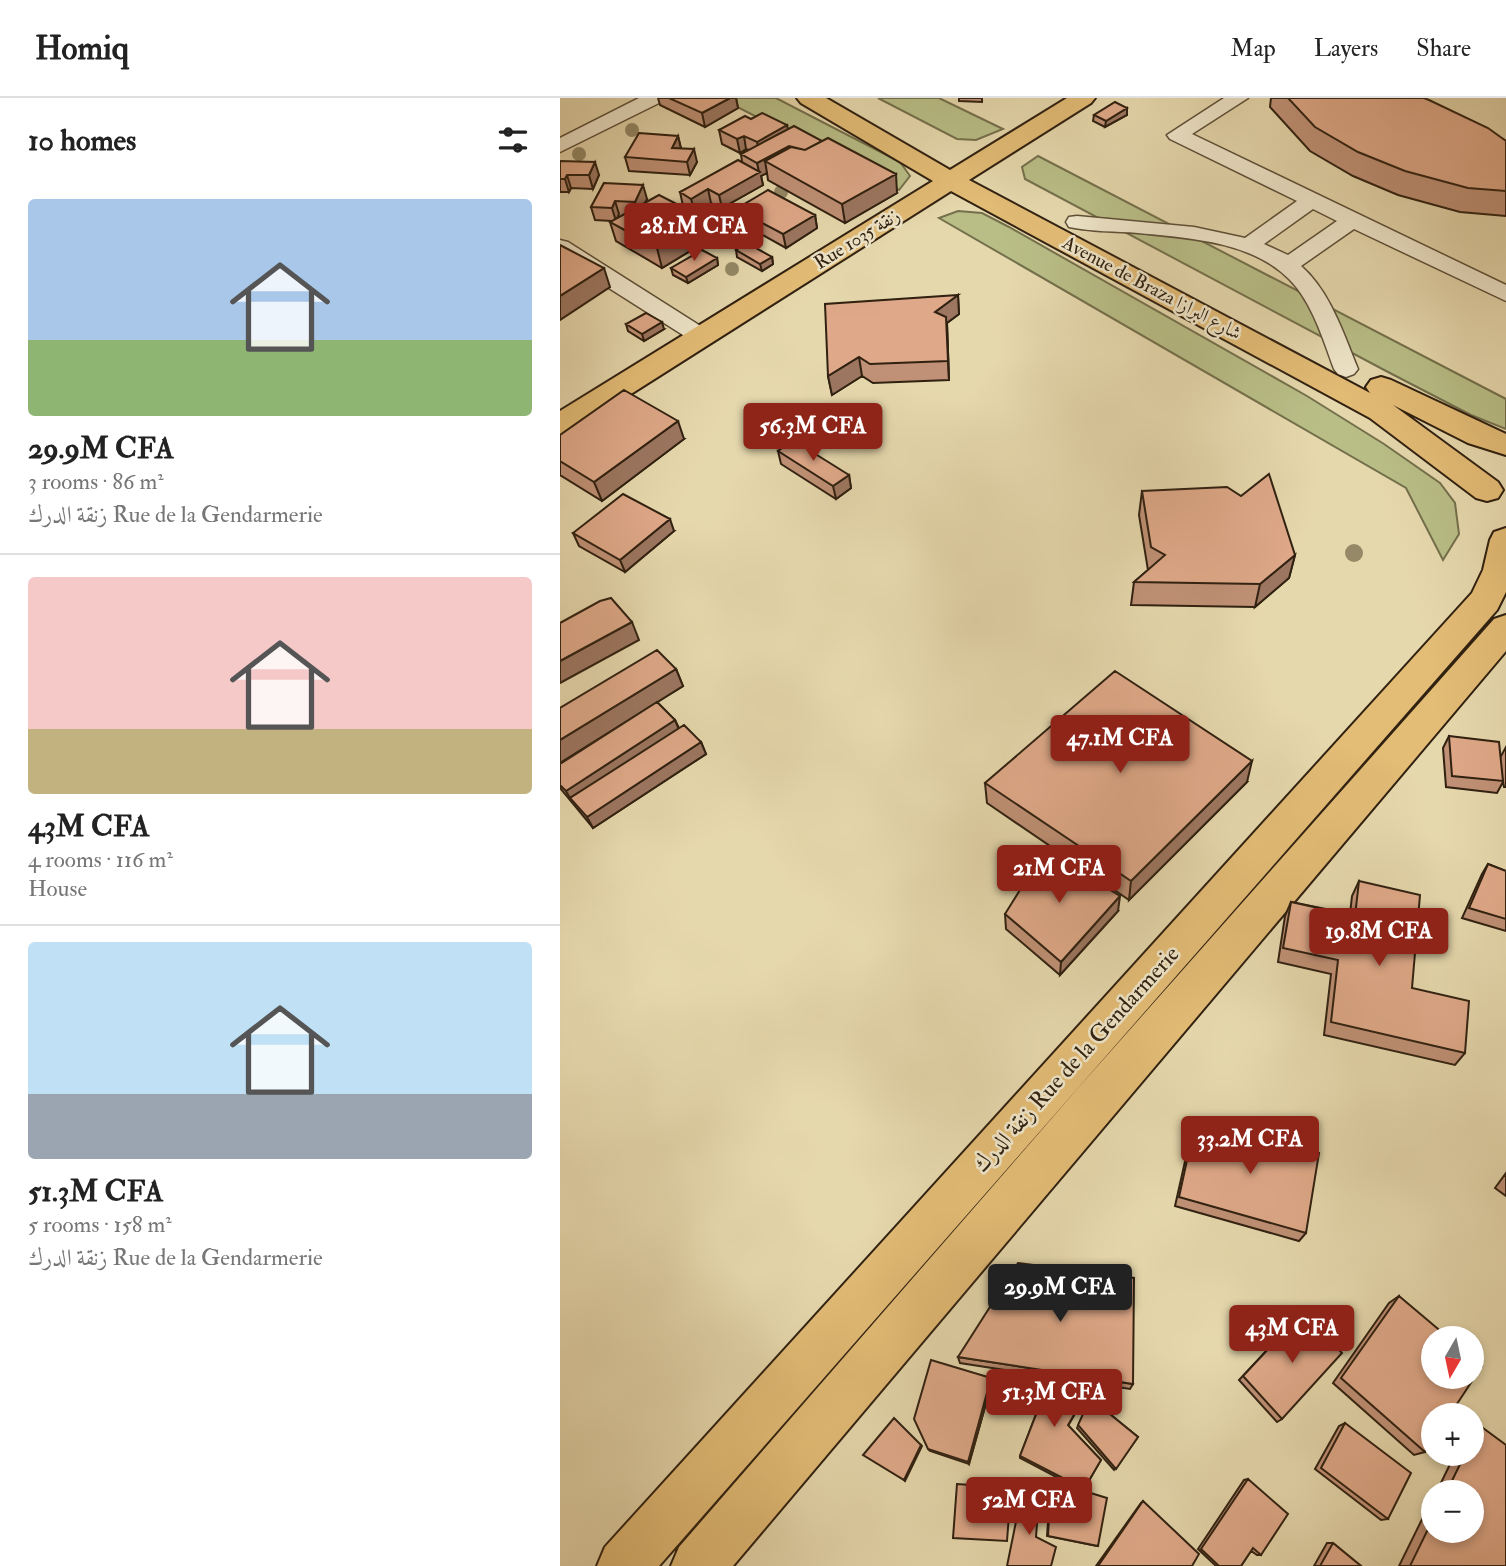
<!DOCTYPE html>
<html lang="en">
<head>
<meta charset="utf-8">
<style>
	:root { --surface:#fff; --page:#f2f2f2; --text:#222; --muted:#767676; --line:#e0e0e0; --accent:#8f2418 }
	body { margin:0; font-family:"IM FELL Double Pica",Amiri,serif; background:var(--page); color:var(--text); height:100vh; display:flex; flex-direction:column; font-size:26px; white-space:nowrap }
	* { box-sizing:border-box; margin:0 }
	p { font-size:23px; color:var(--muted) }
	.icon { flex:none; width:38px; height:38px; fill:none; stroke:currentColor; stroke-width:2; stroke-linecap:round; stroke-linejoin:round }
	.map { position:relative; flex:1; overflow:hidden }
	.drawer { display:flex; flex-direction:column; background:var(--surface); width:560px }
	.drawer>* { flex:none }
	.needle { width:46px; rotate:189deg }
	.controls { position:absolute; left:861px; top:1228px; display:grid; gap:14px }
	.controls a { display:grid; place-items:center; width:63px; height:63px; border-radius:50%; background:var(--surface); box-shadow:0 4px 10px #0003; font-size:35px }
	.price { position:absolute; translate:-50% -60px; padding:0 16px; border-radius:7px; background:var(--accent); color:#fff; font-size:23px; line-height:46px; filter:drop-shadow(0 2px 4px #0008) }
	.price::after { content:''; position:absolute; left:50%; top:42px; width:21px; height:16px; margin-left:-10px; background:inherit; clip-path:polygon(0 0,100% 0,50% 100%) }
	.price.on { background:#222; color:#fff }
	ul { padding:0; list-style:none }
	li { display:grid; align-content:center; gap:14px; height:371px; padding:0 28px }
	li+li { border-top:2px solid var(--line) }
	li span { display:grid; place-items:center; height:217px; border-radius:7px; color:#555 }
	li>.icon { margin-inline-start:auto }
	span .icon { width:126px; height:126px; fill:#fffc; stroke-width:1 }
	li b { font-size:30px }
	h2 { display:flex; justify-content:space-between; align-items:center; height:84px; padding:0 28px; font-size:30px }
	header { display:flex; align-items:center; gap:42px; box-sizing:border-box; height:98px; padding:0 35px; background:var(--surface); border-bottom:2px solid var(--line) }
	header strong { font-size:33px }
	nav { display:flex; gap:38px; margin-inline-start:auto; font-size:24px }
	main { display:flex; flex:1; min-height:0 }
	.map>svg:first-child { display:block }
</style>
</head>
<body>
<header>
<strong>Homiq</strong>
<nav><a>Map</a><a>Layers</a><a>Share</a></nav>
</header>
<main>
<section class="drawer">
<h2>10 homes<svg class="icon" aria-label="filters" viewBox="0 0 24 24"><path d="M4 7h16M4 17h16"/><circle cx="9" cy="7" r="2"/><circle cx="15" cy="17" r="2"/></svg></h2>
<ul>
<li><span style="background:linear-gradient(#a9c7e8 65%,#8fb573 0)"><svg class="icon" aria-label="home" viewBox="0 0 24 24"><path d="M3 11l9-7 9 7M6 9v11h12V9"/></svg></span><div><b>29.9M CFA</b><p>3 rooms · 86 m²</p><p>زنقة الدرك Rue de la Gendarmerie</p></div></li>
<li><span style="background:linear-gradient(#f6c9c9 70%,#c2b280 0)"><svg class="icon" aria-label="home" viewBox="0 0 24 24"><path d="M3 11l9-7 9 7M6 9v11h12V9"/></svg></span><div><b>43M CFA</b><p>4 rooms · 116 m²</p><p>House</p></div></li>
<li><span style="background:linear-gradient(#bfe0f5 70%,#9aa5b1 0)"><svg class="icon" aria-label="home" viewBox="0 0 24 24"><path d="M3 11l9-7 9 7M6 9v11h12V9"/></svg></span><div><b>51.3M CFA</b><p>5 rooms · 158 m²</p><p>زنقة الدرك Rue de la Gendarmerie</p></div></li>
</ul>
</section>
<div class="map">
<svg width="946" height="1468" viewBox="0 0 946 1468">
	<rect width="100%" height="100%" fill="#e6d8ad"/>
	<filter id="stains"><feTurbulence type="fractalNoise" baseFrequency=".00286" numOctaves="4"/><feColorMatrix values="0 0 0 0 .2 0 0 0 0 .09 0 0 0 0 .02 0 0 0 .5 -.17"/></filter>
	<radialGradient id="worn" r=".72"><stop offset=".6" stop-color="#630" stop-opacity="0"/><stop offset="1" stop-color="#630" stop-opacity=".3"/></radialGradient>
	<path fill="#b9be87" stroke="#74704c" stroke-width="2" d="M160 0H216L340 64 350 78 339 92Z
		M318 0H379L443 31 416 42 397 41Z
		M478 58 946 301V331L911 317 828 274 465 81 462 69Z
		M398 113 422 115 449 129 747 298 824 346 880 385 895 405 899 436 883 462 846 390 379 120Z"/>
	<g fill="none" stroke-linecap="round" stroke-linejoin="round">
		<defs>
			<path id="minor" d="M79 0H104L101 4 0 54V40Z
				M664 0H688L632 36 946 187V203L794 131 741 168C770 193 784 237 798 271L794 276 786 279 778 276 774 271C763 241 752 204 729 181 691 143 628 140 578 135 556 133 532 134 509 129L506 124 509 119 517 118 634 129 685 140 737 103 610 41 607 37ZM753 111 777 123 728 157 704 146Z
				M0 142 8 144 150 234 154 239 150 244 142 246 134 244 0 159Z"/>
			<path id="major" d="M237 0H266L390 72 507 0H535L531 5 409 82 810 295 806 289 811 282 821 279 831 282 946 336V357L908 345 833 307 938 384 943 392 938 400 927 403 916 400 810 320 391 93 11 334 0 337V313L373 83 241 5Z
				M946 430V494L937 512 99 1468H37L45 1449 912 495 923 472 930 442 934 434Z
				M946 517V553L173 1468H111L119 1449 519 989 934 521Z"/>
		</defs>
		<use href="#minor" stroke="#5e4f38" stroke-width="3"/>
		<use href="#major" stroke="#302111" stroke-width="4"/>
		<use href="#minor" fill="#efe6ca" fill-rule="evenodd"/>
		<use href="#major" fill="#e3bc76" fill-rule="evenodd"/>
	</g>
	<g fill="#958967">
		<circle cx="72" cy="32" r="7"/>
		<circle cx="19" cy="56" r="7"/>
		<circle cx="221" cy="94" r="7"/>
		<circle cx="172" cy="171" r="7"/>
		<circle cx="794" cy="455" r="9"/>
	</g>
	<path fill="#c09176" stroke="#302111" stroke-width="2" d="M98 0H176L178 10 145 29 100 7Z
		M399 0H422V4L399 3Z
		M711 0H864L946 43V118L900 114 838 97 793 78 750 53 710 9Z
		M567 10V17L545 29 533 23 534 17Z
		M191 21 228 31 337 95 285 125 208 82 207 75 201 78 203 87 162 110 151 105 135 114 123 108 120 94 182 64 181 56 189 52 186 51 180 55 162 46 159 32Z
		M118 38 121 50 137 64 130 77 69 73 65 59Z
		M0 63 39 77 33 91 11 90 9 94H0Z
		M44 85 87 101 85 104 146 121 150 141 102 170 56 143 50 124 52 123 35 122 31 109Z
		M176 111 255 117 257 130 226 150 179 124Z
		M176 152 212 159 213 166 202 173 177 159Z
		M157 160 158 167 128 185 113 177 111 170Z
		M398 197 399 216 387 225 389 282 313 285 302 278 272 297 268 278Z
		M66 226 104 231 84 243 68 233Z
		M0 337 124 341 42 403 0 377Z
		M218 353 289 377 291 390 276 401 221 366Z
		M582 393 735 457 729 480 695 509 571 507 574 484 588 472 579 417Z
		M114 433 65 474 19 448 13 435Z
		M116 571 123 588 97 604 115 622 119 630 141 644 146 656 33 730 0 690V666L68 622 0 665V610Z
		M889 638 941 658 946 649V689H944L943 684 937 695 886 689 883 650Z
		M687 684 569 802 427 705 425 685Z
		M928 766 946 773V833L902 820 922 776Z
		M799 783 852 890 905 955 895 967 764 937 771 876 718 864 725 818 731 804 790 816 792 798Z
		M558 813 500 877 446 831 445 816Z
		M636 1021 746 1135 739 1143 615 1108 632 1032Z
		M946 1075V1098L935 1090Z
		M839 1198 865 1354 854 1357 773 1285 829 1205Z
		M738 1219 722 1321 717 1324 679 1282Z
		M398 1259 573 1286 570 1291 544 1287 551 1317 578 1339 554 1372 517 1330 537 1286 400 1265Z
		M432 1284 409 1366 370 1353 368 1351Z
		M528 1293 508 1328 541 1362 523 1393 538 1448H537L487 1438 491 1383 523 1393 460 1360V1358L476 1316 440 1298 439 1295Z
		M785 1325 828 1421 821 1422 755 1371 779 1328Z
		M919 1327 946 1468H839L873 1399V1433L912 1395H876L895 1356H912V1330Z
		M688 1381 701 1457H697L691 1453 681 1468H656L638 1451 684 1382Z
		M583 1403 632 1468H536L581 1405Z
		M767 1445H773L801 1468H754Z"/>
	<path fill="#9c7660" stroke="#302111" stroke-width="2" d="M170 0H176L178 10 145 29 142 15Z
		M567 10V17L545 29 546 23Z
		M227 27 230 40 200 57 197 44Z
		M118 38 121 51 112 50Z
		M184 38 186 51 180 55 177 41Z
		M229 48 231 62 205 63 207 75 201 78 203 87 162 110 159 97 199 74 197 65Z
		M134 51 137 64 130 77 127 64Z
		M35 64 39 77 33 91 29 77Z
		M336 76 337 95 285 125 282 106Z
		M7 77 11 90 9 94 5 81Z
		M83 87 87 101 79 117 75 104Z
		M148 91 151 105 135 114 131 101Z
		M55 103 59 116 56 123 52 110Z
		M255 117 257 130 226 150 223 136Z
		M146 121 150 141 102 170 97 150Z
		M212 159 213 166 202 173 200 166Z
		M157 160 158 167 128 185 126 179Z
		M44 170 50 189 0 222V198Z
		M398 197 399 216 387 225 389 282 388 263 375 214Z
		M102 224 104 231 84 243 82 236Z
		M299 259 302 278 272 297 268 278Z
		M118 323 124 341 42 403 34 384Z
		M289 377 291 390 276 401 273 388Z
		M110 421 114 433 65 474 60 462Z
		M735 457 729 480 695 509 700 486Z
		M72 524 79 542 0 585V563Z
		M116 571 123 588 0 665V642Z
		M115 622 120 634 10 700 12 704 6 693Z
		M141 644 146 656 33 730 27 719Z
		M692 663 687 684 569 802 571 783Z
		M560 798 558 813 500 877 501 864Z
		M431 1280 432 1284 409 1366 408 1364Z
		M361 1347 362 1348 345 1383 344 1382Z"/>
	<path fill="#dfa989" stroke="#302111" stroke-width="2" d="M109 0H170L142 15Z
		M728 0H864L869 2 928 30 946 43V93L908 90 845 73 798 54 755 29Z
		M555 4 567 10 546 23 534 17Z
		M202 15 227 27 197 44 184 38 177 41 159 32 185 18 191 21Z
		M234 28 262 43 245 52 229 48 197 65 181 56Z
		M79 35 118 38 112 50 134 51 127 64 65 59Z
		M268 40 336 76 282 106 205 63 231 49 245 52Z
		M178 62 200 74 159 97 148 91 131 101 120 94Z
		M0 63 35 64 29 77H7L5 81H0Z
		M44 85 83 87 75 104 55 103 52 110 31 109Z
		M208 92 255 117 223 136 176 111Z
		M99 97 146 121 97 150 50 124Z
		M187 145 212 159 200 166 176 152Z
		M0 147 44 170 0 198Z
		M142 152 157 160 126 179 111 170Z
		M398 197 375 214 386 219 388 263 310 266 299 259 268 278 265 206Z
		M86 215 102 224 82 236 66 226Z
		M64 292 118 323 34 384 0 363V337Z
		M233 342 289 377 273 388 218 353Z
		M709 376 735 457 700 486 574 484 605 457 591 449 582 393 667 389 681 398Z
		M63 396 110 421 60 462 13 435Z
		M51 500 72 524 0 563V525L40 503Z
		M97 552 116 571 0 642V610Z
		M555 573 692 663 571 783 425 685Z
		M97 604 115 622 6 693 0 687V666Z
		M124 627 141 644 27 719 10 700Z
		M889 638 939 644 943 683 892 678Z
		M485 752 560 798 501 864 445 816Z
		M928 766 946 773V821L909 810Z
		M799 783 860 797 852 890 909 903 905 955 771 924 778 862 723 850 731 804 795 818Z
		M636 1021 759 1055 746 1135 619 1099Z
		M458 1165 574 1180 573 1286 398 1259Z
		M839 1198 890 1241H873V1279H912V1259L922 1268 889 1318H873V1342L865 1354 781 1280Z
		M743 1214 782 1255 722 1321 683 1278Z
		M371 1262 431 1280 408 1364 368 1351 354 1321Z
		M446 1278 528 1293 508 1327 541 1362 524 1391 460 1358 477 1314 439 1295Z
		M538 1283 560 1300 551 1317 578 1339 556 1371 518 1327Z
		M334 1320 361 1347 344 1382 303 1357Z
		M785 1325 851 1375 828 1421 761 1370Z
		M919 1327 946 1347V1468H850L873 1421V1433H912V1395H886L905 1356H912V1343Z
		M688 1381 728 1416 701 1457 693 1450 681 1468H659L641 1451Z
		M491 1383 547 1400 538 1448 488 1438Z
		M397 1386 451 1390 447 1443 393 1440Z
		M462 1394 479 1397 476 1439 496 1449 491 1468H447Z
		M583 1403 639 1456 632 1468H538Z
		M773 1445 801 1468H760Z"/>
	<g text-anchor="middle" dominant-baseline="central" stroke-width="5" stroke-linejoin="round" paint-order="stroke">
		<g font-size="19" fill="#302111" stroke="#efe6ca">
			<text transform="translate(297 141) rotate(-32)">Rue 1035 زنقة</text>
			<text transform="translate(592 190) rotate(28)">Avenue de Braza شارع البرازا</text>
		</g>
		<g font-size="23" fill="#302111" stroke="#efe6ca">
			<text transform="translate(516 961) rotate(-48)">زنقة الدرك Rue de la Gendarmerie</text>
		</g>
	</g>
	<rect width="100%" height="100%" filter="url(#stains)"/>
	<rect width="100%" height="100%" fill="url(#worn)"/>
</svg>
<div class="controls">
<a><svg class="needle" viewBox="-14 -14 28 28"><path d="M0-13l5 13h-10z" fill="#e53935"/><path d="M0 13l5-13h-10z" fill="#767676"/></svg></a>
<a>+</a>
<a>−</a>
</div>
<b class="price" style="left:134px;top:165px">28.1M CFA</b>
<b class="price" style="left:253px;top:365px">56.3M CFA</b>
<b class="price" style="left:560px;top:677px">47.1M CFA</b>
<b class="price" style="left:499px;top:807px">21M CFA</b>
<b class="price" style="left:819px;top:870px">19.8M CFA</b>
<b class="price" style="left:690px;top:1078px">33.2M CFA</b>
<b class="price on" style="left:500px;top:1226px">29.9M CFA</b>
<b class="price" style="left:732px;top:1267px">43M CFA</b>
<b class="price" style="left:494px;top:1331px">51.3M CFA</b>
<b class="price" style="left:469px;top:1439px">52M CFA</b>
</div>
</main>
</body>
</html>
